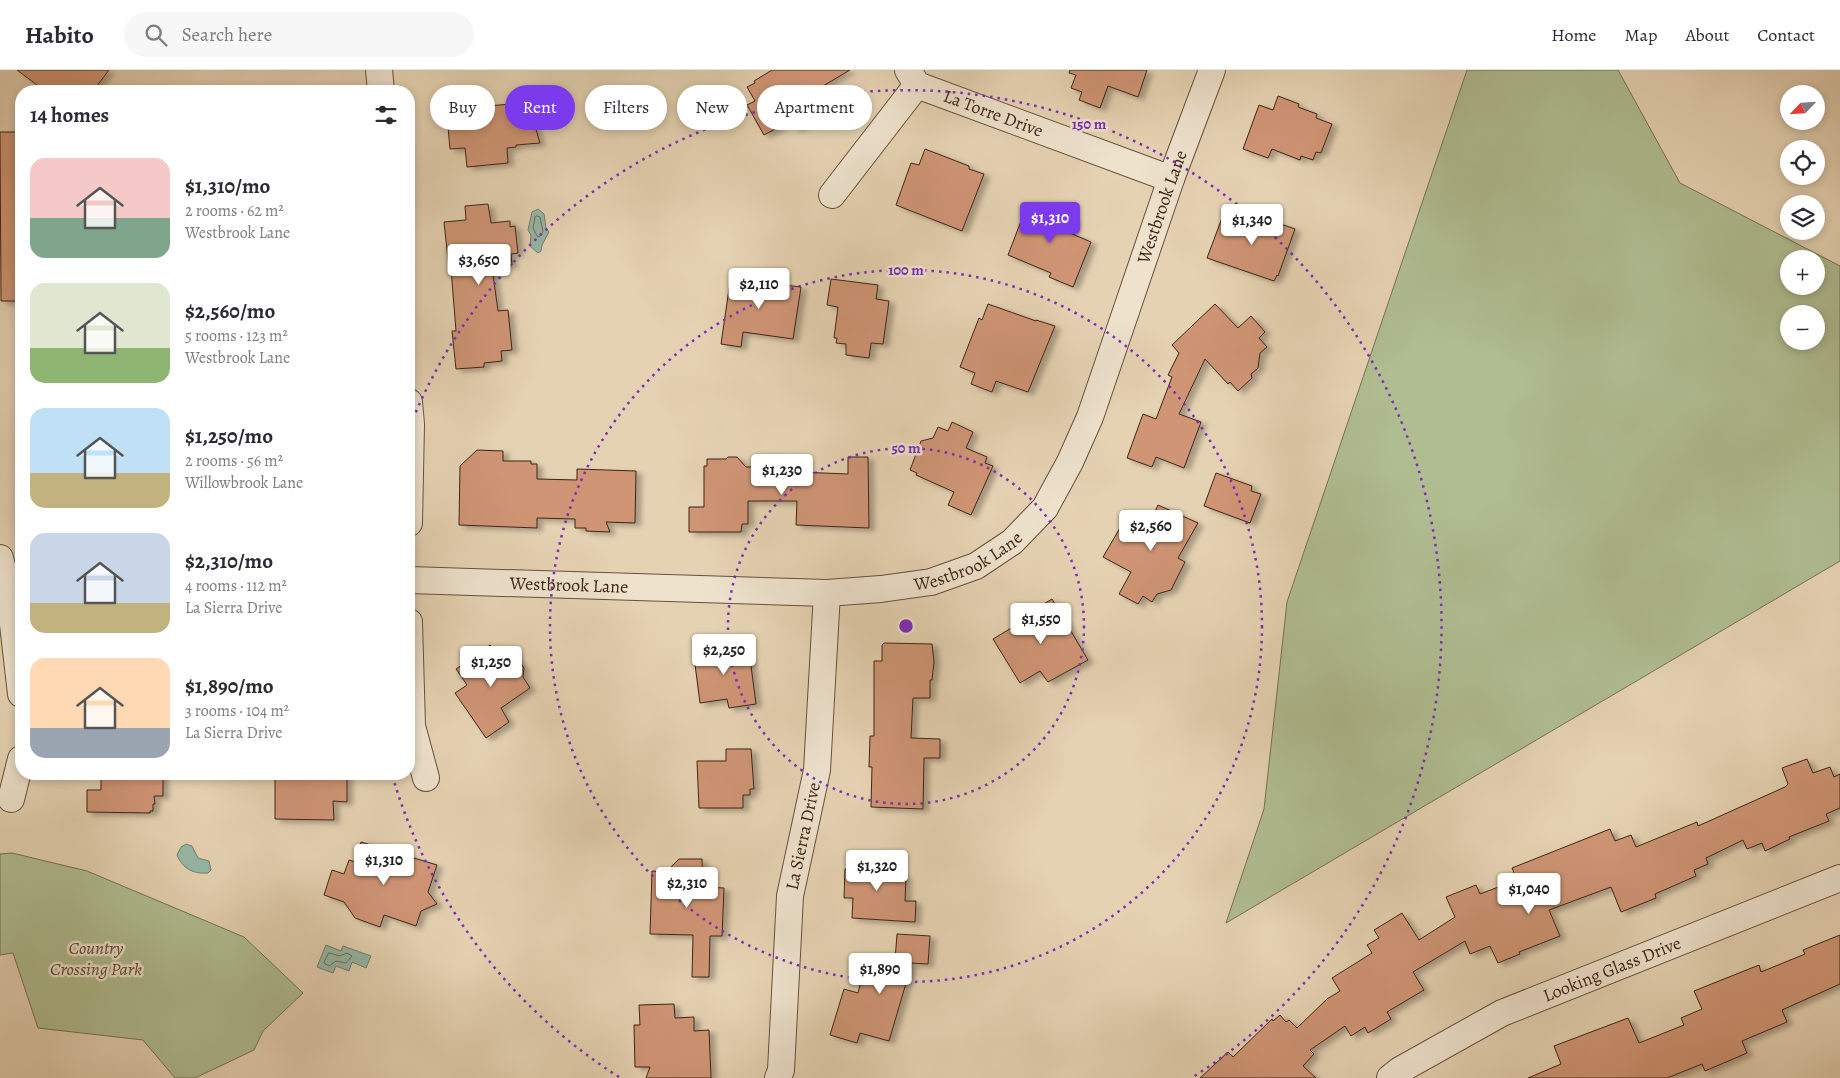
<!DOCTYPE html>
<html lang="en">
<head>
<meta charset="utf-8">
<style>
	:root { --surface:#fff; --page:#f7f7f7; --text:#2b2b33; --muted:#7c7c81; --line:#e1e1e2; --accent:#7c3aed }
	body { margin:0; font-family:Alegreya,serif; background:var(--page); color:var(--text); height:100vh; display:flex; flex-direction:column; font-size:19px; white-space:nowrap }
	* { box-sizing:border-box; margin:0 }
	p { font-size:16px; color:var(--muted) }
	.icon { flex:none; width:28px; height:28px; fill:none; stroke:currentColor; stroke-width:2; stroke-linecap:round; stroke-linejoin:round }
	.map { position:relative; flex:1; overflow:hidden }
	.panel { position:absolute; left:15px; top:15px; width:400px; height:695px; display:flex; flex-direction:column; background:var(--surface); border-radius:20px; box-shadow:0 2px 8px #0003 }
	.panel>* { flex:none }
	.top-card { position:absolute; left:430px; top:15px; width:475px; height:45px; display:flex; gap:10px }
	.needle { width:32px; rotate:245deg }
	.controls { position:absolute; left:1780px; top:15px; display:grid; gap:10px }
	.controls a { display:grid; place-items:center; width:45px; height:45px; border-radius:50%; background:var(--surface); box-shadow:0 2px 8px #0003; font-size:25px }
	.price { position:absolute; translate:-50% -42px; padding:0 11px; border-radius:5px; background:#fff; color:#222; font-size:16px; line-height:32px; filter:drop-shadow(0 1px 2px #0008) }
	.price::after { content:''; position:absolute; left:50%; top:30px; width:15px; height:11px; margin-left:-8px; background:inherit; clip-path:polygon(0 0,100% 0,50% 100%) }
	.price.on { background:var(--accent); color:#fff }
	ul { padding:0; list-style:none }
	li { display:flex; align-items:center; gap:15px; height:125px; padding:0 15px }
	li span { display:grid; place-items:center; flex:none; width:140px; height:100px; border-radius:15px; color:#555 }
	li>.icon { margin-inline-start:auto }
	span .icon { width:60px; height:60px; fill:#fffc; stroke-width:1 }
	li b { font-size:21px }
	h2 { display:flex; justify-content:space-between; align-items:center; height:60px; padding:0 15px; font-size:21px }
	.tag { padding:0 18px; border-radius:22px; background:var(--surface); box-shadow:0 2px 8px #0003; font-size:18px; line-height:45px }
	.tag.on { background:var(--accent); color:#fff }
	header { display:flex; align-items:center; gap:30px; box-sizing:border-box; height:70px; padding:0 25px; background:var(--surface); border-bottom:1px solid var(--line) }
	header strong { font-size:24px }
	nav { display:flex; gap:28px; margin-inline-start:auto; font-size:18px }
	.search { width:350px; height:45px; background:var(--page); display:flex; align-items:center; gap:12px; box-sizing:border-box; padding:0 18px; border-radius:28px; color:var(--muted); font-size:19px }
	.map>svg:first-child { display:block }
</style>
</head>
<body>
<header>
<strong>Habito</strong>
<div class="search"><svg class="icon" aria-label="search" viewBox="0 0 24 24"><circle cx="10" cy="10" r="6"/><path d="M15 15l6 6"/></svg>Search here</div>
<nav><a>Home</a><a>Map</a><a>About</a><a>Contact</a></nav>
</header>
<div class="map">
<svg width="1840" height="1008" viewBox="0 0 1840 1008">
	<defs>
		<filter id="shadow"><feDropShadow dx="5.5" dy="3" stdDeviation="2.5" flood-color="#0004"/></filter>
	</defs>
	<rect width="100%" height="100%" fill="#e5d2b2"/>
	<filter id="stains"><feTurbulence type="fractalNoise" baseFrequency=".004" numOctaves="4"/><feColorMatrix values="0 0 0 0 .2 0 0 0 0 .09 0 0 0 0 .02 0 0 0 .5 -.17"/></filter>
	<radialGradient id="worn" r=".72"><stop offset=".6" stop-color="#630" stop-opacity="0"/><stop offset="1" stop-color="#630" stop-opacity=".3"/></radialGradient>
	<path fill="#afbd91" stroke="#777153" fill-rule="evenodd" d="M1467 0H1618L1680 113 1840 196V491L1226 853 1264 739 1287 532ZM1789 189H1816V216H1789ZM1789 244H1816V271H1789Z
		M12 783 87 801 244 867 303 923 263 961 254 980 195 1008H175L143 970 38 958 13 883 0 885V784Z"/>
	<path fill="#96b8a8" stroke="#737d6d" d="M538 139 544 144 546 158 549 162 542 175 541 181 538 183 530 176 531 165 528 160 532 142Z
		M186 774 192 776 198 788 209 791 211 800 208 803C193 804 183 799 177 785L181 777Z
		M326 875 341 881 343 876 371 886 366 898 352 892 349 901 336 896 333 903 317 897Z"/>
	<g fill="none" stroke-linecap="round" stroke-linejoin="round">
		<path stroke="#6a6e5e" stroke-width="1" d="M537 146 540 147 543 162 539 167 537 166 533 158 535 147Z
			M329 883 340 886 347 883 352 886 346 893 336 891 329 896 324 893Z"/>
	</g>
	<path fill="#cf9574" stroke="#3f2515" filter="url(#shadow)" d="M17 0H109L93 21H45Z
		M772 0H850L823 16 827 23 807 34 815 48 795 59 790 51 764 65 747 35 755 31 747 17 755 13 754 11Z
		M1070 0H1147L1138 27 1108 16 1100 38 1079 30 1082 22 1071 18 1076 5 1069 3Z
		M475 22 476 37 535 32 534 53 540 73 516 75V77L507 78 508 93 467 97 465 78 450 79 445 25Z
		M1278 26 1299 34 1298 37 1317 44 1316 48 1332 54 1321 83 1316 82 1313 90 1301 86 1300 90 1272 79 1268 88 1243 79 1259 35 1273 40Z
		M0 62H21V231H1Z
		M925 79 969 96V99L984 104 962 161 896 135 911 93 919 95Z
		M1028 133 1041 138 1053 133 1058 144 1075 150 1070 163 1091 172 1073 217 1049 207 1051 203 1008 185Z
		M488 134 491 153 510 151V157L515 156 518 183 511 184 512 195 492 197 498 241 508 240 512 280 501 281 502 291 484 293V297L456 299 452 261H456L451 199H449L444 152 466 150 465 136Z
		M1247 142 1295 159 1278 206 1277 205 1274 211 1207 188 1222 148 1243 155Z
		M731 205 759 209V212L801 217 793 269 743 262 741 277 721 274Z
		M831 209 878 215 876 229 889 231 883 274 871 273 869 288 846 285V274L836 273 837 268H834L838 237 827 235Z
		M988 234 1036 251V250L1055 256 1028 322 996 311 992 322 971 314 975 303 960 297 979 248 982 250Z
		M1215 234 1238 258 1251 246 1265 262 1259 268 1267 277 1260 283 1258 298 1251 304 1252 308 1238 321 1230 312 1228 314 1205 289 1179 344 1201 352 1184 398 1156 387 1152 397 1127 388 1143 344 1156 349 1172 307 1168 305 1179 283 1172 275Z
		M952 352 973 362 966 378 987 387 985 393 993 396 971 445 948 435 954 422 916 405 917 403 910 400 921 371 933 368 938 357 948 361Z
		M477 380 503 381V391H531V394H537V409L577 410V399L636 401 635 453 606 452 610 462 586 461V458H575V449L537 448V458L459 455 460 396Z
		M728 387H737L746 397H757V408H797L798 402 848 404V387H868L869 458 796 455 797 431H748V454H742L741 462H689V437H704V396H707V389H726Z
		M1216 403 1252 416 1251 421 1261 424 1250 453 1204 436Z
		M1158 435 1198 453 1178 488 1185 492 1171 520 1157 524 1152 532 1143 526 1138 534 1119 524 1131 502 1103 487 1130 441 1150 452Z
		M1052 529 1088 590 1048 612 1040 601 1020 613 993 569 1028 548 1026 545Z
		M739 573 742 589 750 588 756 634 729 638 727 629 700 633 693 579Z
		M884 573 932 574 934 592 932 610H930V628H913L911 668 940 669V688H924L923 739 871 737 872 697H869L870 666H874V591H882V575Z
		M490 575 499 588 506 583 510 588 515 585 524 598 523 607 530 618 501 638 509 652 486 668 455 623 467 615 456 599Z
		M726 679H751L754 719H750V725H743V738H699L697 691H726Z
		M1807 689 1813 703 1830 697 1834 707 1840 704V738L1826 744 1829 751 1789 767 1790 769 1765 781 1762 773 1747 779 1743 770 1706 788 1708 794 1694 800 1696 806 1655 824 1656 828 1621 842 1611 817 1549 840 1560 866 1519 882 1520 884 1498 893 1490 876 1470 884 1465 871 1413 902 1424 920 1387 942 1391 949 1368 963 1365 957 1351 966 1345 956 1310 980 1314 984 1303 996 1316 1008H1200L1228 982 1233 987 1272 949 1273 951 1280 945 1286 952 1289 950 1297 958 1327 929 1340 921 1332 908 1372 883 1367 875 1379 868 1374 860 1402 843 1419 870 1455 847 1446 827 1476 815 1480 824 1517 810 1512 798 1610 759 1615 771 1631 765 1636 777 1697 752 1698 756 1785 717 1788 714 1782 698Z
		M110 704H163V726H154L155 734H153V741H150V743L87 742V720H101V707H110Z
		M275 704H347V732L333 731 334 750 275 749Z
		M361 772 437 795 428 822 437 834 421 841 416 856 384 845 380 857 355 848 344 832 324 825 332 800 344 804 349 790 355 792Z
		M848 788 873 789 872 795 890 796V803L906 806 905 831H916L915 852 852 848 853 828H844L845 799H847Z
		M679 789H702L703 817 724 818 722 866H710L709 907H692L693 865 650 864 652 801 666 802Z
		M897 864 930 866 928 894 912 893 889 971 860 963 857 973 830 965 844 919 858 923 861 911 876 915V902L894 903Z
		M1840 865V914L1782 940 1787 952 1742 971 1747 983 1705 1001 1702 994 1667 1008H1528L1561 994 1554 976 1628 948 1639 973 1684 955 1681 948 1702 939 1694 921 1759 895 1761 902 1805 884 1803 880Z
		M674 934 675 948 694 947V961L709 960 711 1008H646L650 997H635L634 955H640L639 935Z"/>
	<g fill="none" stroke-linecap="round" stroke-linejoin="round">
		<defs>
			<g id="minor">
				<path d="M379 0 381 21"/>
				<path id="s1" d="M908 0 917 15 1171 109"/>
				<path d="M832 125 917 15"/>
				<path d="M409 332 411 354 409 453"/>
				<path d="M0 488 10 528 21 624"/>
				<path id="s2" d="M409 510 827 523 881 519 931 512 976 496 1012 472 1045 438 1070 392 1090 347 1171 109 1212 0"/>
				<path d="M409 552 412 656 426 708"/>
				<path d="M11 729 21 689"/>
				<path id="s3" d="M778 1008 781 1000 790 826 817 700 827 523"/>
				<path id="s4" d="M1390 1008 1400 1000 1502 943 1840 808"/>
			</g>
		</defs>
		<use href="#minor" stroke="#68503c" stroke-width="28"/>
		<use href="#minor" stroke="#eee2cd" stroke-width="26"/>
	</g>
	<g fill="none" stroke="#7b2cbf" stroke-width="2.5" stroke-dasharray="2.5 5">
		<circle cx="906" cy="556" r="178"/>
		<circle cx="906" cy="556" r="356"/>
		<path d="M619 1007A535 535 0 0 1 393 708M410 356A535 535 0 1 1 1193 1007"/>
	</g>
	<g text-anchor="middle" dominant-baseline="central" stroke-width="5" stroke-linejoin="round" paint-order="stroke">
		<g font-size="18" fill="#3f2515" stroke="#eee2cd">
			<text stroke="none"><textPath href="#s1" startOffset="99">La Torre Drive</textPath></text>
			<text stroke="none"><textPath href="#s2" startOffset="985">Westbrook Lane</textPath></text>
			<text stroke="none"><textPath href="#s2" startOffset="565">Westbrook Lane</textPath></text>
			<text stroke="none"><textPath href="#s2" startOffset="160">Westbrook Lane</textPath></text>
			<text stroke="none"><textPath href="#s3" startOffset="244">La Sierra Drive</textPath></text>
			<text stroke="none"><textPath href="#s4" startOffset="248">Looking Glass Drive</textPath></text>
		</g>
		<g font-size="18" font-style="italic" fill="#5b4b34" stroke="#eee2cd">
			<text x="96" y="878">Country<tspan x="96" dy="21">Crossing Park</tspan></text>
		</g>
	</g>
	<circle cx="906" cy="556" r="8" fill="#7b2cbf" stroke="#eee2cd" stroke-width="2.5"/>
	<g font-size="15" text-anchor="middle" font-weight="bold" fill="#7b2cbf" stroke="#eee2cd" stroke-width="5" stroke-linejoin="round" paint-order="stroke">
		<text x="1089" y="59">150 m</text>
		<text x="906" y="205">100 m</text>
		<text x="906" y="383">50 m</text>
	</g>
	<rect width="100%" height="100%" filter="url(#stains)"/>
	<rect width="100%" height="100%" fill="url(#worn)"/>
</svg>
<div class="controls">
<a><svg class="needle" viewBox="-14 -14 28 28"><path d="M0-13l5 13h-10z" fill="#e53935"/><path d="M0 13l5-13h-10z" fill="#7c7c81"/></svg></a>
<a><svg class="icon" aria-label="locate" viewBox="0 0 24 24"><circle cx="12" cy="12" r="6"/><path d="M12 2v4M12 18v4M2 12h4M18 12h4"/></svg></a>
<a><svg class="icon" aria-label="layers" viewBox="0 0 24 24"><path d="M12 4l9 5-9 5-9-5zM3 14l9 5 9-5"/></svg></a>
<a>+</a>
<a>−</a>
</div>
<b class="price on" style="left:1050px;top:174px">$1,310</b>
<b class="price" style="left:1252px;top:176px">$1,340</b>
<b class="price" style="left:479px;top:216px">$3,650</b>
<b class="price" style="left:759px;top:240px">$2,110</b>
<b class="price" style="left:782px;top:426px">$1,230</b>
<b class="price" style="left:1151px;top:482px">$2,560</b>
<b class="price" style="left:1041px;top:575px">$1,550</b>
<b class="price" style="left:724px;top:606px">$2,250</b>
<b class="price" style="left:491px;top:618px">$1,250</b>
<b class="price" style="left:384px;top:816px">$1,310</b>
<b class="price" style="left:877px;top:822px">$1,320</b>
<b class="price" style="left:687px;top:839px">$2,310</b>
<b class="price" style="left:1529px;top:845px">$1,040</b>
<b class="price" style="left:880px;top:925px">$1,890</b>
<div class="top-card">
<a class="tag">Buy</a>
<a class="tag on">Rent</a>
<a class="tag">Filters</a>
<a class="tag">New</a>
<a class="tag">Apartment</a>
</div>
<section class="panel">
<h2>14 homes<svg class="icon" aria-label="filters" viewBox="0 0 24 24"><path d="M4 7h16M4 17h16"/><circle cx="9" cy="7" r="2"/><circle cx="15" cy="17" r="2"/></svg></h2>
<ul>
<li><span style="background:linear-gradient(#f6c9c9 60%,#7fa58c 0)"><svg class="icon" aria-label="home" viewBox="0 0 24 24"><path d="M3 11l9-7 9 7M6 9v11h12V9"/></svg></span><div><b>$1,310/mo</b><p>2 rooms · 62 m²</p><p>Westbrook Lane</p></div></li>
<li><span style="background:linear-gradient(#dfe7d0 65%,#8fb573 0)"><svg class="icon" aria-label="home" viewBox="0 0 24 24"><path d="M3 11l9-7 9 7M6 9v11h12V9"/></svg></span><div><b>$2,560/mo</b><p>5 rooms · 123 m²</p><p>Westbrook Lane</p></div></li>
<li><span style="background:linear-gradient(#bfe0f5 65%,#c2b280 0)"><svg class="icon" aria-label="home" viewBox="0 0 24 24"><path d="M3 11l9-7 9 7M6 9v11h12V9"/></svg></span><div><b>$1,250/mo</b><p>2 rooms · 56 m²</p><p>Willowbrook Lane</p></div></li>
<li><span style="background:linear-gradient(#c9d6e8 70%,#c2b280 0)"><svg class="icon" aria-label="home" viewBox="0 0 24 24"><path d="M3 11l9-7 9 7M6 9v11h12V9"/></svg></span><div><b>$2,310/mo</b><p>4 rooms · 112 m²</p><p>La Sierra Drive</p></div></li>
<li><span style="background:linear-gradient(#ffd9b3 70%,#9aa5b1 0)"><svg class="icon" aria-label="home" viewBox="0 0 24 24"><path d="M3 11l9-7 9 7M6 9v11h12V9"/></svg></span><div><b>$1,890/mo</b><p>3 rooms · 104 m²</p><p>La Sierra Drive</p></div></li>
</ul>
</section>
</div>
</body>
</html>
